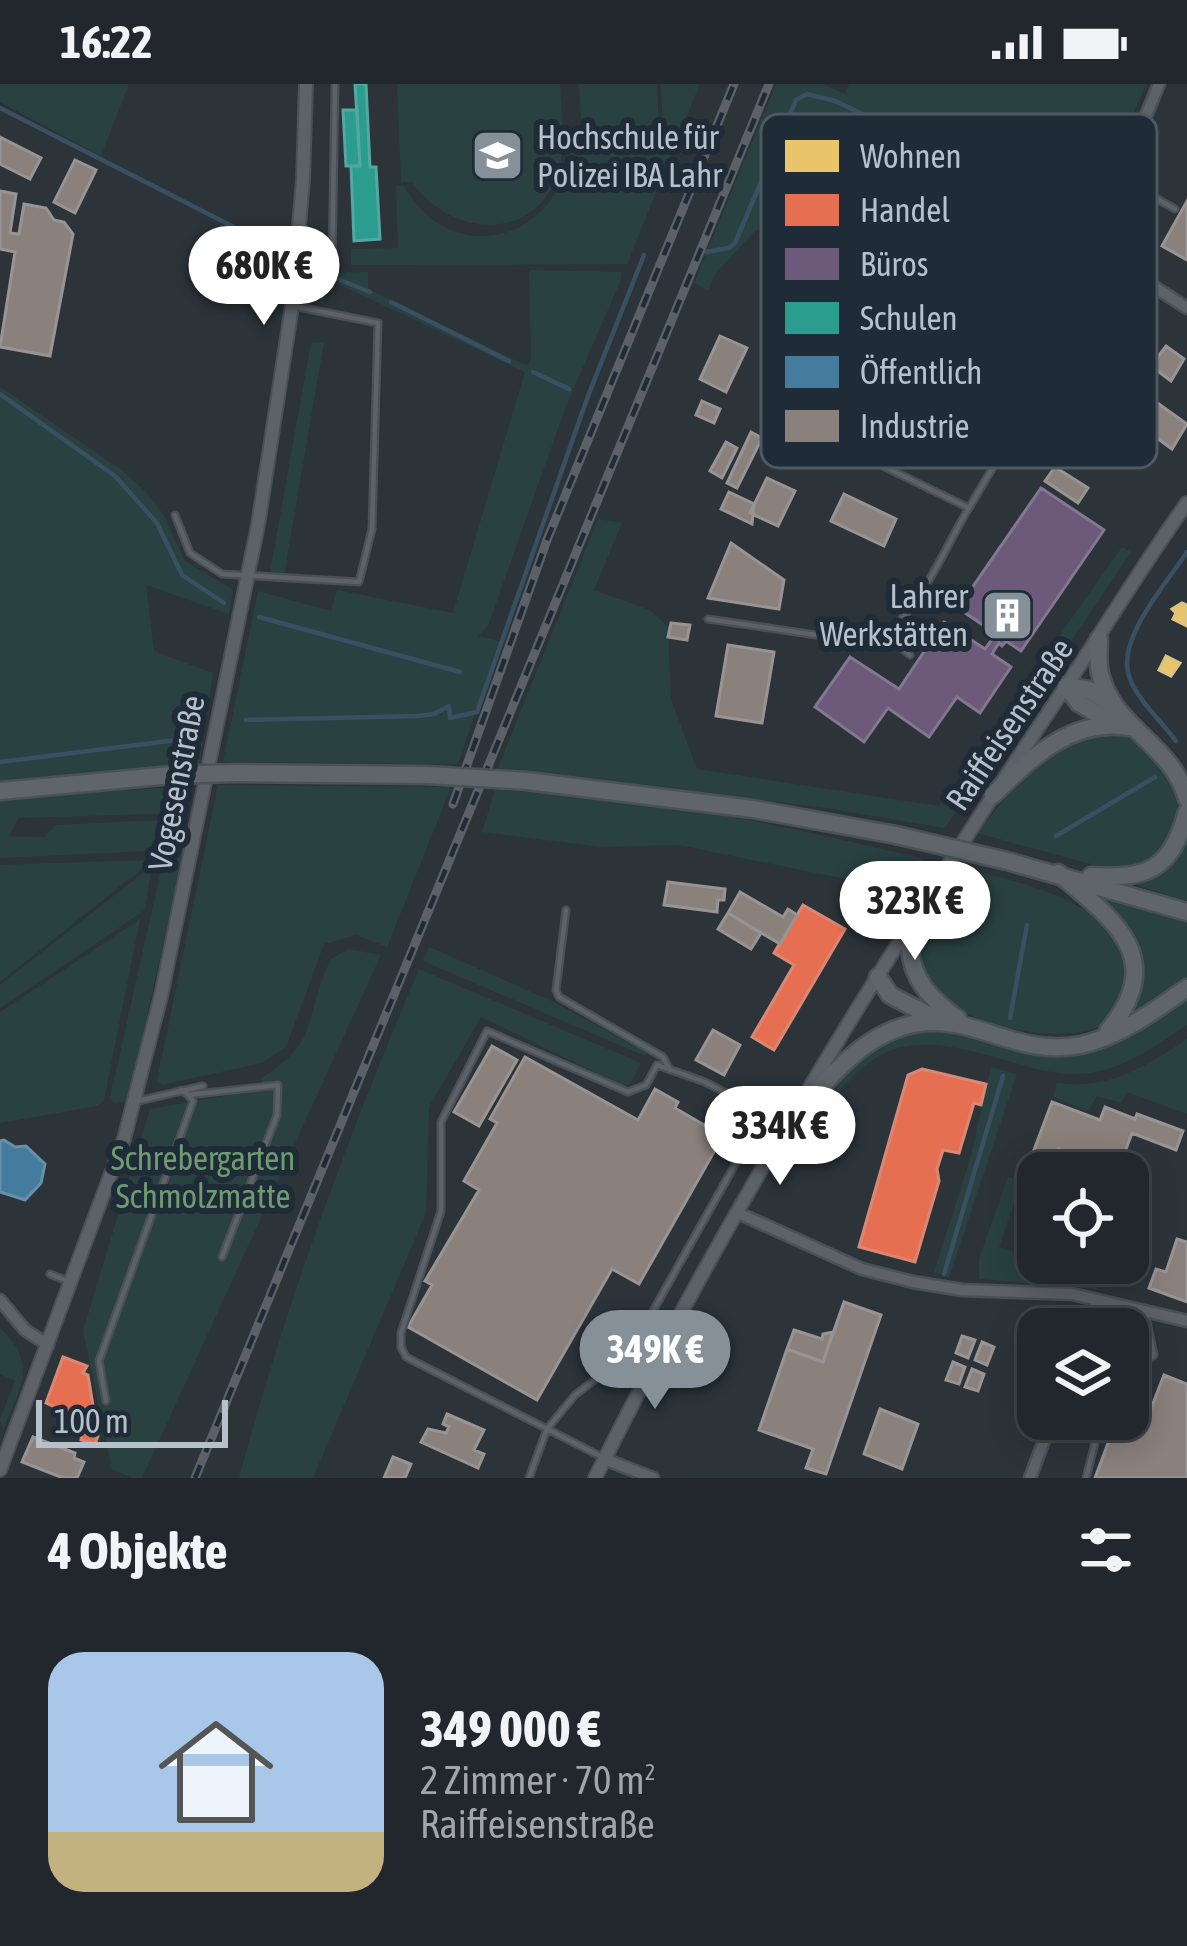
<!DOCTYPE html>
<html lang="de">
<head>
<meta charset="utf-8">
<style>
	:root { --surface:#21272c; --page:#292f34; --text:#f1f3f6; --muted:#a2a5a9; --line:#3e4448; --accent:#869098 }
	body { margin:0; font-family:"Asap Condensed",sans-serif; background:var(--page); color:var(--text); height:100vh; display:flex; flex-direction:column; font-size:45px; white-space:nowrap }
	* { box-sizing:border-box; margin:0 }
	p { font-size:39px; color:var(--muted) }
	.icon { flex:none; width:66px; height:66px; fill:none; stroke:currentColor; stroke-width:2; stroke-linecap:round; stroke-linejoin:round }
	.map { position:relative; height:1394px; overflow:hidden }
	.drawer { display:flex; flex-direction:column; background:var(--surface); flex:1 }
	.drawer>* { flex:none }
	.controls { position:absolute; left:1017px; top:1068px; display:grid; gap:24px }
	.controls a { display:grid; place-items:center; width:132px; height:132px; border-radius:24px; background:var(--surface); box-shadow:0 6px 30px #0003,0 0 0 3px var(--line); font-size:60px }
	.scale { position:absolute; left:36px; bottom:30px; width:192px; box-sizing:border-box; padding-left:12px; border:6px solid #b7c1cb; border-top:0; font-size:33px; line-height:42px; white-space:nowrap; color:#b7c1cb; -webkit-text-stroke:9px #1f2b36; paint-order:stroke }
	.price { position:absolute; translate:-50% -102px; padding:0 27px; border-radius:42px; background:#fff; color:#222; font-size:39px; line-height:78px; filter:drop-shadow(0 3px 6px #0008) }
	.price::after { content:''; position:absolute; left:50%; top:72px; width:36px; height:27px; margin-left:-18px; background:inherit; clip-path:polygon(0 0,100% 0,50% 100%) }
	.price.active { background:var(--accent); color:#fff }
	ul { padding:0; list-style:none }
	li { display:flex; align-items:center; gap:36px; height:300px; padding:0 48px }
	li span { display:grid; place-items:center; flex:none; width:336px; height:240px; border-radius:36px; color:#555 }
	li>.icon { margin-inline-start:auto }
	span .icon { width:144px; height:144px; fill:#fffc; stroke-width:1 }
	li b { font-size:51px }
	h2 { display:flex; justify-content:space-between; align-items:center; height:144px; padding:0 48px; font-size:51px }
	.status { display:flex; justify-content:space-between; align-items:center; height:84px; padding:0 60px; background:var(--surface); direction:ltr }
	.status svg { height:33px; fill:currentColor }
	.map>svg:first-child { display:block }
</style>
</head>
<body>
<div class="status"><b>16:22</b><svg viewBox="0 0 49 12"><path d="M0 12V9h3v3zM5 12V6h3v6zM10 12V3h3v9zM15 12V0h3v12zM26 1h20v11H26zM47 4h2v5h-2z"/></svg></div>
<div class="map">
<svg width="1187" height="1394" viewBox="0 0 1187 1394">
	<rect width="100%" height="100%" fill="#2c343a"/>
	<path fill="#294141" d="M0 0H129L101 72 0 18Z
		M397 0H560C561 27 566 59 559 85 539 159 451 155 412 98H401Z
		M579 0H657L659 46 582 50Z
		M661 0H700L627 180 351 181V165L398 164 396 102H404C455 192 569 152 571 54L663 50Z
		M776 0H823L845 10 849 0H1146L1084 148 864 44 861 49 829 35 774 134 764 145 756 146 715 190 708 206 694 199Z
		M529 186 622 188 621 196 566 322 488 542 478 552 499 557 458 680 223 678 258 507 331 527 337 506 453 529 525 288 326 194 324 220 302 217 305 189 368 188V205L527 282 531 274Z
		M324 258 284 491 270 488 311 259Z
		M0 303 123 387 147 409 163 430 185 477 233 506 229 530 146 501 154 567 213 589 199 681 0 699Z
		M598 435 622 439 594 506 650 526 668 543 671 615 697 685 939 722 1122 463 1131 468 945 744 820 723 498 684Z
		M1090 651C1106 651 1121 650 1136 656 1167 670 1187 722 1173 753 1167 763 1156 773 1148 782L1116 787 977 749C1011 707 1037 670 1090 651Z
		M218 701 451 703 387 863 357 851 324 860 286 963 262 979 162 1001 157 996Z
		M194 702 184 729 18 734 10 752 44 753 55 741 163 736 149 767 0 774V714Z
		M495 706C641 710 783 741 924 775L904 807 679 761 602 763 482 748Z
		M180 738 189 745 128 1017 114 1019 110 1014 169 750Z
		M1187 744V817L1136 801 1135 797Z
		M143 776 148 780 0 898V781Z
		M152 782 145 826 0 924V901Z
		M958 783C1009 796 1103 813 1124 869 1128 880 1127 895 1128 907 1120 918 1111 935 1099 942 1060 964 951 938 926 900 921 892 916 874 916 865 914 836 943 805 958 783Z
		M1095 808 1187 838V897L1127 936 1137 913 1141 885 1093 811Z
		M140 835 104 1016 97 1022 0 1039V928Z
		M429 863 552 917 647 969 645 972 423 877Z
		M348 865 381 871 142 1394H132L112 1385 83 1247 150 1025 264 1005 261 994C322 957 303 932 331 875Z
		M419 885 641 979 630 1000H619L481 933 429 1023 426 1129 313 1394H239C286 1219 348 1052 419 885Z
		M1187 915V941C1156 962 1127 983 1089 989 1061 993 1035 985 1008 977 896 944 878 957 806 1047L798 1042C826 1003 867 953 918 946 948 942 980 953 1009 958 1036 963 1063 971 1091 967 1128 961 1158 936 1187 915Z
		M1187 955V1030L1127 1008 1121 1019 1097 1012 1088 1027 1053 1013 1057 999C1108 1006 1146 983 1187 955Z
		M991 983 1017 990 949 1193 934 1188 971 1072Z
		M1008 1093 1022 1097 999 1163 1098 1196 1097 1205 979 1195V1175Z
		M0 1244C39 1280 20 1304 3 1346L0 1336 15 1297 0 1290Z"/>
	<path fill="#e9c46a" stroke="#dac387" stroke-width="3" d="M1182 519 1187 521V542L1173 535 1176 529 1172 525Z
		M1166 572 1180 579 1171 592 1159 586Z"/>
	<path fill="#e76f51" stroke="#d98876" stroke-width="3" d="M803 821 845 845 774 966 752 953 794 881 774 869Z
		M922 985 986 1000 981 1021 974 1019 959 1069 943 1066 937 1085 939 1097 915 1178 859 1163 908 991Z
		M63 1273 87 1282 83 1289 88 1291 98 1352 95 1360 81 1356 82 1348 65 1342 63 1327 46 1319Z"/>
	<path fill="#6d597a" stroke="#837892" stroke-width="3" d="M1041 404 1104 446 1021 567 1006 557 1002 562 999 559 992 570 1011 583 980 629 957 613 929 653 888 624 864 658 815 623 850 573 899 605 944 538 985 565 996 550 958 524Z"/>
	<path fill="#2a9d8f" stroke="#54a8a1" stroke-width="3" d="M355 0H366L370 83H376L380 155 354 157 351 82H360Z
		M343 26H357L360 82H346Z"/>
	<path fill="#457b9d" stroke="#6790ab" stroke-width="3" d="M4 1056 15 1063 26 1062 45 1080 41 1099 25 1116 0 1108V1057Z"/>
	<path fill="#8a817c" stroke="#989494" stroke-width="3" d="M0 53 41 74 30 95 0 80Z
		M75 76 96 86 75 129 54 118Z
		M0 107 16 110 10 149 19 150 24 120 46 124 54 136 64 138 73 150 50 272 0 263 15 168 0 165Z
		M1187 117V176L1162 162Z
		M720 252 747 264 726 308 700 295Z
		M1166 262 1184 275 1171 297 1151 282Z
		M1142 308 1187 340 1172 365 1125 331Z
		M702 317 720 325 714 339 696 331Z
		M751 348 762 354 737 404 727 399Z
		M726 358 737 364 722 394 710 387Z
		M1055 383 1088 404 1078 419 1045 397Z
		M767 394 795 407 778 442 750 429Z
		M729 408 754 420 752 440 721 425Z
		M844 410 896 435 884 462 831 437Z
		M731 459 784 496 779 525 708 514Z
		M671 539 690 541 687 556 668 553Z
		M728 561 774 568 762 639 716 632Z
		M668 798 725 805 724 816H718L717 828 664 821Z
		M740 808 783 833 788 825 797 831 780 860 728 829Z
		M728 829 761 849 751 865 718 845Z
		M713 946 740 961 724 991 696 976Z
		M492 962 517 976 479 1042 454 1028Z
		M525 973 638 1036 655 1005 678 1018 675 1024 723 1052 639 1200 612 1185 537 1316 408 1243 432 1201 425 1197 479 1106 464 1097 497 1039 490 1035Z
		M1052 1018 1100 1036 1105 1023 1135 1035 1137 1030 1183 1047 1176 1066 1132 1049 1118 1087 1058 1065 1052 1082 1031 1074Z
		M1177 1155 1187 1158V1218L1149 1204 1156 1185 1166 1188Z
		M844 1218 881 1231 826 1390 806 1384 813 1365 759 1346 787 1265 823 1278Z
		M794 1246 822 1255 823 1250 833 1248 823 1278 787 1265Z
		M962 1252 975 1256 968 1274 956 1269Z
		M982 1258 994 1263 987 1281 975 1276Z
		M953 1278 965 1283 959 1300 946 1296Z
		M972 1285 984 1290 978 1307 965 1303Z
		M1164 1291 1187 1300V1394H1095L1117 1335H1128V1319L1150 1327Z
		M880 1325 918 1340 902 1385 864 1370Z
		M447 1330 484 1346 474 1366 484 1370 478 1384 421 1358 428 1345 446 1349 449 1343 443 1340Z
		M33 1353 75 1369 74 1374 84 1378 77 1394H63L22 1378Z
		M393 1373 411 1380 405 1394H384Z"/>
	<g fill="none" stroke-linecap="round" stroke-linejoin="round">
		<path stroke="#395063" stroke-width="4.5" d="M0 24 275 164
			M706 168 729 164 735 159 796 16 807 10 835 17 1087 138
			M340 196 370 208
			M391 218 509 277
			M533 288 569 305
			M0 310 115 392 157 439 182 491 224 519
			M259 533 460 588
			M246 636 419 632 434 630 449 622 450 634 477 628 588 312 644 171
			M1176 657C1162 638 1138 616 1130 595 1114 557 1167 499 1187 468
			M0 678 185 655
			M1056 752 1155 693
			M1010 934 1027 841
			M944 1190 1003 992"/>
		<defs>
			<path id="service" d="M862 55 830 88 771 203 782 220 845 240 923 89
				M1122 95 1175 125
				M332 185 335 0
				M916 226 945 228 957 219 1009 124
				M768 326 969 424 1114 177
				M175 431 190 469 222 490 359 498 372 445 378 239 293 222
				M708 535 870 559C916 539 943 466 969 424
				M886 552 910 571
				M566 826 556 906 559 913 663 973 670 986
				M181 1006 188 1011 278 1001 277 1031 222 1173
				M138 1017 203 1002
				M50 1190 67 1197
				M1128 1294 1154 1271 1145 1229
				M106 1317 99 1277 193 1017 188 1011
				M602 1373 406 1273 401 1263V1249L441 1127V1038L487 947 628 1008 646 1001 657 981 705 998 762 1028
				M529 1394 547 1345 575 1311 622 1275 644 1243 751 1052 757 1032 784 1016 803 1010
				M1086 1394 1101 1335"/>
			<path id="minor" d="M862 55 1092 163 1187 224
				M1092 163 1159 0
				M738 1129 862 1185 913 1198 962 1206 1072 1210 1187 1237
				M0 1216 25 1246 48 1261
				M1087 1245 1098 1216
				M604 1375 653 1394
				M1030 1394 1052 1335"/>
			<path id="tertiary" d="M0 1386 124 1055 161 912 258 441 292 222 303 96 306 0
				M595 1394C729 1125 888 867 1056 617 1100 552 1141 483 1187 419"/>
			<path id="primary" d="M1099 555C1099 567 1097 581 1101 593 1116 646 1172 660 1187 715
				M1066 602 1079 619 1112 639
				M1066 602 1089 606 1113 621
				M235 689 428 691
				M527 697 753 725 896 751
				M0 707 172 691
				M993 711C1033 672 1075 631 1134 644
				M1007 777 1187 828
				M1058 789C1115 836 1168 875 1108 947
				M1091 792C1148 795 1171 786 1187 728
				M910 841C906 887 922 909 958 935
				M878 893 890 911 938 936
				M793 1033C816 1010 839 980 866 961 952 902 1000 977 1081 961 1121 952 1154 927 1187 904"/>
		</defs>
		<use href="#service" stroke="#4a5055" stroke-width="9"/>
		<use href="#minor" stroke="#4a5055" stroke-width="15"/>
		<use href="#tertiary" stroke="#4a5055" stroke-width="16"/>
		<use href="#primary" stroke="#4a5157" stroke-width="21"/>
		<use href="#service" stroke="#5d6268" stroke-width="4.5"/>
		<use href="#minor" stroke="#5d6268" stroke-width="10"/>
		<use href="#tertiary" stroke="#5d6268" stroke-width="12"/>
		<use href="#primary" stroke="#5f656a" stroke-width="16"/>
		<defs>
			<path id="rail" d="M453 720 547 456 734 0
				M195 1394 769 0"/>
		</defs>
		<use href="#rail" stroke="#5b6166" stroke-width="9"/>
		<use href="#rail" stroke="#1f2b36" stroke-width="4.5" stroke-dasharray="14" stroke-linecap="butt"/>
		<defs>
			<path id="primary-bridge" d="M172 691 235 689
				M428 691 527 697
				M896 751 1007 777"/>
		</defs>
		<use href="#primary-bridge" stroke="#4a5157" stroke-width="21" stroke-linecap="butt"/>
		<use href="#primary-bridge" stroke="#5f656a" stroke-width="16"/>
	</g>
	<defs>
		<symbol id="university-square" viewBox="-11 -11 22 22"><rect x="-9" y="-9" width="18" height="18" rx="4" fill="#869098" stroke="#1f2b36"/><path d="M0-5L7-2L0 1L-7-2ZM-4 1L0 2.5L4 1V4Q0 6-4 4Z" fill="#fff"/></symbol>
		<symbol id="building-square" viewBox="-11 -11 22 22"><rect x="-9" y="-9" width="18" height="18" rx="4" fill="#869098" stroke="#1f2b36"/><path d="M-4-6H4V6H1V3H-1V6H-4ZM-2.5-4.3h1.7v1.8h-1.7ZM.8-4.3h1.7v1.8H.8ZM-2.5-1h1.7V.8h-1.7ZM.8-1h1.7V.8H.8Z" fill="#fff"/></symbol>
	</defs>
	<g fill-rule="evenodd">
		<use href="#university-square" x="468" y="42" width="59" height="59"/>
		<use href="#building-square" x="978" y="502" width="59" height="59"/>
	</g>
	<g text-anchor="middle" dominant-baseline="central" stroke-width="12" stroke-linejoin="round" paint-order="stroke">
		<g font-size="33" fill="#b7c1cb" stroke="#1f2b36" text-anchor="start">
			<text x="537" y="53">Hochschule für<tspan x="537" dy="38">Polizei IBA Lahr</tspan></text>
			<text x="968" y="512" text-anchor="end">Lahrer<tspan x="968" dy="38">Werkstätten</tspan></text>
		</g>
		<g font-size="33" fill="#b7c1cb" stroke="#1f2b36">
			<text transform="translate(1009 640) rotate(-56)">Raiffeisenstraße</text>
			<text transform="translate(176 699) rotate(-79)">Vogesenstraße</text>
		</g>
		<g font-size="33" fill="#6f9b73" stroke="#1f2b36">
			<text x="203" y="1074">Schrebergarten<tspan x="203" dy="38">Schmolzmatte</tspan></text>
		</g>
	</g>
	<rect x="761" y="30" width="396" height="354" rx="18" fill="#1f2b36" stroke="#4d5863" stroke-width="3"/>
	<rect x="785" y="56" width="54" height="32" fill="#e9c46a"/>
	<rect x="785" y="110" width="54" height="32" fill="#e76f51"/>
	<rect x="785" y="164" width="54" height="32" fill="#6d597a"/>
	<rect x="785" y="218" width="54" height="32" fill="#2a9d8f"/>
	<rect x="785" y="272" width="54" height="32" fill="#457b9d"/>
	<rect x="785" y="326" width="54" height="32" fill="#8a817c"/>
	<g font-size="33" fill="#b7c1cb">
		<text x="860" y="84">Wohnen</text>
		<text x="860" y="138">Handel</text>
		<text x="860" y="192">Büros</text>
		<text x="860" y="246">Schulen</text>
		<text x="860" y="300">Öffentlich</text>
		<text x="860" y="354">Industrie</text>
	</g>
</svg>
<div class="controls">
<a><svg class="icon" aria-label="locate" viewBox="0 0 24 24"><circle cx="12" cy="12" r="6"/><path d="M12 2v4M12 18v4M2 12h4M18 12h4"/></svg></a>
<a><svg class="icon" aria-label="layers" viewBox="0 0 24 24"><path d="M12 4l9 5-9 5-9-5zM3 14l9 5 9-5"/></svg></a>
</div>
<div class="scale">100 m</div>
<b class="price" style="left:264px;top:244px">680K €</b>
<b class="price" style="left:915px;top:879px">323K €</b>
<b class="price" style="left:780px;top:1104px">334K €</b>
<b class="price active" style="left:655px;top:1328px">349K €</b>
</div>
<section class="drawer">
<h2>4 Objekte<svg class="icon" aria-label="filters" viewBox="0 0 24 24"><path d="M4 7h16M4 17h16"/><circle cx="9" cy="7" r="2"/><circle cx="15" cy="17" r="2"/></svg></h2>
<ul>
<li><span style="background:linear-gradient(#a9c7e8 75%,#c2b280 0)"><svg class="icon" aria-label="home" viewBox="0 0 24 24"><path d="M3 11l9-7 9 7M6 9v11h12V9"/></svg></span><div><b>349 000 €</b><p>2 Zimmer · 70 m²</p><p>Raiffeisenstraße</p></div></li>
</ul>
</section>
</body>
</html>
